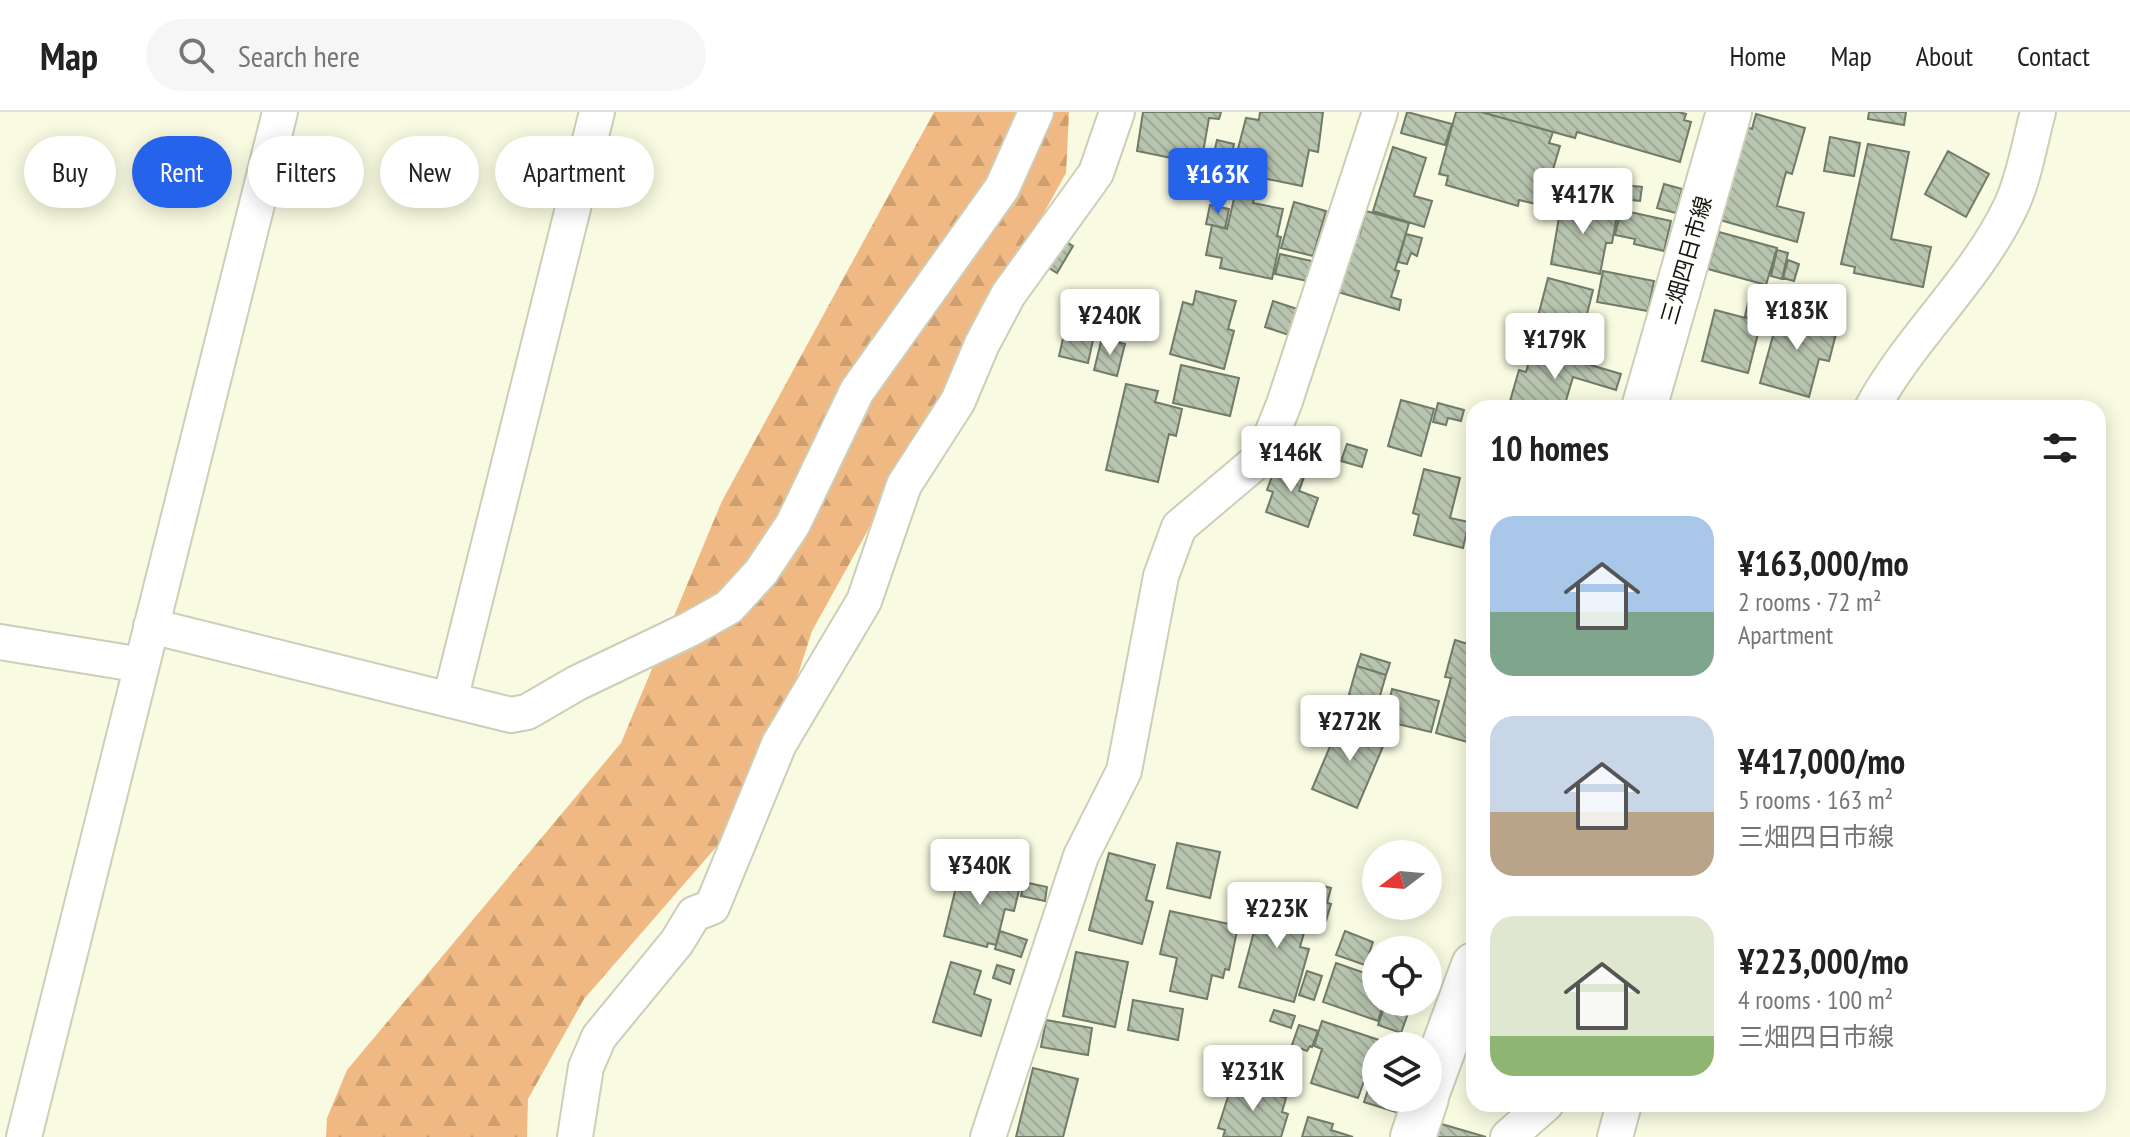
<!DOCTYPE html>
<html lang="en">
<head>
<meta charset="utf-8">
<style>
	:root { --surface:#fff; --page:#f6f6f6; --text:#222; --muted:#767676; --line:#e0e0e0; --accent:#2563eb }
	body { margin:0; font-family:"PT Sans Narrow","Noto Sans JP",sans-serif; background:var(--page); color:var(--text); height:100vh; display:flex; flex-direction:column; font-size:30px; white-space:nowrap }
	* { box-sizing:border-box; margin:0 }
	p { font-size:26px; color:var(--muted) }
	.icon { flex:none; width:44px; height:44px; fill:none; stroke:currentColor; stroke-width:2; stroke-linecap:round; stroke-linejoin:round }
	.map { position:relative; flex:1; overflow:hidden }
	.sheet { position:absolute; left:1466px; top:288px; width:640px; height:712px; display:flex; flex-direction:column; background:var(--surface); border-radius:24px; box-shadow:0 4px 20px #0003 }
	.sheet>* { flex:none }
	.hud { position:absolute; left:24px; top:24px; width:760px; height:72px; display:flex; gap:16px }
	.needle { width:52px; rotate:254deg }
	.tools { position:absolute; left:1362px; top:728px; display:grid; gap:16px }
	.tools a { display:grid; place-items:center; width:80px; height:80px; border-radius:50%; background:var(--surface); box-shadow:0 4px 20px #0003; font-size:40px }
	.price { position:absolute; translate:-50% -68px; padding:0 18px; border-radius:8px; background:#fff; color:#222; font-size:26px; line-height:52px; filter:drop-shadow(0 2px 4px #0008) }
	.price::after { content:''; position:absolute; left:50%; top:48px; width:24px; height:18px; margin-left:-12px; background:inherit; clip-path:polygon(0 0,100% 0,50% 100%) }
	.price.on { background:var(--accent); color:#fff }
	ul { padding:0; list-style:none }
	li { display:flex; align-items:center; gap:24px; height:200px; padding:0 24px }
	li span { display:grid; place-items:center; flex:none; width:224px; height:160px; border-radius:24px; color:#555 }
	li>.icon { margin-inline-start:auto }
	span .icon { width:96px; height:96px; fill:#fffc; stroke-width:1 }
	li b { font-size:34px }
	h2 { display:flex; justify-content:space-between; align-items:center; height:96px; padding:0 24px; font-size:34px }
	.tag { padding:0 28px; border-radius:36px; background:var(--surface); box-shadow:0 4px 20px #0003; font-size:28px; line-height:72px }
	.tag.on { background:var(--accent); color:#fff }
	header { display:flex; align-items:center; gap:48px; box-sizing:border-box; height:112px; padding:0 40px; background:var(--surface); border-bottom:2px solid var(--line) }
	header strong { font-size:38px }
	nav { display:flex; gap:44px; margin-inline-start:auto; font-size:28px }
	.search { width:560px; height:72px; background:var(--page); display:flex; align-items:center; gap:20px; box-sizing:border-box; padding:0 28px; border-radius:44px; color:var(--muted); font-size:30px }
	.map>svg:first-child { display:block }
</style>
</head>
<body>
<header>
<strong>Map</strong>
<div class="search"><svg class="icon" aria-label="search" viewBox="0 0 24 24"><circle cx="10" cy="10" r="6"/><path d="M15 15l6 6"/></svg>Search here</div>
<nav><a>Home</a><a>Map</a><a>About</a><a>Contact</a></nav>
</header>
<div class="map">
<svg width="2130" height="1025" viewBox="0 0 2130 1025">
	<defs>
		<pattern id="forest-firs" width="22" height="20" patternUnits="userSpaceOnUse" patternTransform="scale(2)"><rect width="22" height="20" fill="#f0b983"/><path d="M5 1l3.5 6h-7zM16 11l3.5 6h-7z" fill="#cd9e70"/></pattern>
		<pattern id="building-back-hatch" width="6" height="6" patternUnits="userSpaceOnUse" patternTransform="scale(2)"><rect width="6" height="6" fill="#b7c4af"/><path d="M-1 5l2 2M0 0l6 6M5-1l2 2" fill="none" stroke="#9da895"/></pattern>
	</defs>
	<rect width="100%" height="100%" fill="#f8fae1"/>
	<path fill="url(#forest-firs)" d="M934 0H1069L1066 61 812 519 758 687 584 887 528 987 527 1025H326L327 1006 347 958 621 631 722 389Z"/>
	<path fill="url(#building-back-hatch)" stroke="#707b68" stroke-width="2" d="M1143 0H1221L1219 7 1209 6 1201 52 1137 39Z
		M1260 0H1323L1318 40 1309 38 1302 74 1232 60 1246 6 1259 8Z
		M1407 0 1452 12 1445 33 1401 21Z
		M1456 0H1481L1553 20 1549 31 1560 34 1549 71 1542 69 1536 92 1519 88 1518 94 1446 73 1448 64 1439 62Z
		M1481 0H1679L1686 2 1684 8 1691 10 1680 50 1577 20 1575 26Z
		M1869 0H1906L1904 13 1868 7Z
		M1756 2 1805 16 1792 62 1786 60 1777 94 1804 101 1797 130 1720 108 1746 15 1752 17Z
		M1830 25 1860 31 1854 64 1824 59Z
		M1217 28 1234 32 1229 53 1212 49Z
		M1868 32 1909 40 1891 127 1931 135 1923 175 1854 161 1855 155 1841 152Z
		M1393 35 1426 46 1414 84 1432 89 1424 115 1373 99Z
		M1948 39 1989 62 1966 105 1925 82Z
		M1664 72 1682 77 1676 101 1657 96Z
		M1624 73 1642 75 1640 89 1622 87Z
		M1236 78 1255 82 1253 91 1283 97 1277 124 1281 125 1272 167 1220 156 1222 146 1206 143 1212 113 1227 117Z
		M1562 88 1618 98 1612 131H1606L1600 162 1551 152Z
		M1294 90 1326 99 1313 144 1281 136Z
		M1210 93 1229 97 1225 116 1206 112Z
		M1621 98 1671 109 1664 139 1634 132 1635 127 1615 123Z
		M1366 99 1409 111 1395 158 1399 159 1391 185 1401 188 1399 198 1338 180 1356 120 1360 121Z
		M1719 120 1777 136 1766 173 1708 157Z
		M1406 122 1422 126 1417 144 1411 141 1407 152 1398 150Z
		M1062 127 1073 134 1057 161 1046 154Z
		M1777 138 1788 141 1782 167 1771 164Z
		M1280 142 1316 150 1312 170 1275 162Z
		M1788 148 1799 152 1794 169 1783 166Z
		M1603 159 1654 169 1648 199 1597 190Z
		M1548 166 1593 178 1577 242 1531 231Z
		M1196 179 1236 189 1228 217 1234 219 1224 257 1170 242 1183 190 1193 193Z
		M1273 189 1297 197 1289 223 1265 215Z
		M1748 191 1775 198 1771 212 1745 204Z
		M1715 198 1761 210 1748 261 1702 249Z
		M1780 198 1838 214 1829 249 1819 247 1809 285 1760 271Z
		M1066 213 1095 219 1088 251 1059 244Z
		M1102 226 1125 232 1117 264 1094 258Z
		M1533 236 1621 262 1616 278 1573 265 1565 292 1580 296H1508L1519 258 1526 260Z
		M1181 253 1239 266 1230 304 1173 291Z
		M1126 272 1158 279 1155 290 1182 297 1176 324 1169 322 1158 370 1106 358Z
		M1401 288 1434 297 1421 344 1388 334Z
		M1438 291 1464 298 1461 309 1448 306 1446 313 1433 310Z
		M1347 332 1367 338 1362 355 1341 349Z
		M1289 344 1309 351 1299 379 1318 386 1308 415 1266 400 1273 380 1267 378 1275 356 1284 359Z
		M1424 357 1460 366 1450 406 1469 410 1463 436 1414 423 1419 403 1413 401Z
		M1455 528 1474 534V632L1436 621 1451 566 1445 565Z
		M1361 542 1390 551 1386 563 1357 554Z
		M1357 554 1386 563 1377 594 1348 586Z
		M1392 577 1439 589 1431 620 1385 609Z
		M1342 606 1387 625 1357 696 1312 677Z
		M1177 731 1220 740 1210 786 1167 776Z
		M1109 741 1155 753 1146 788 1153 790 1142 832 1089 818Z
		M961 755 1021 770 1014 799 1005 797 996 833 988 831 987 835 944 824Z
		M1024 770 1047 775 1045 789 1021 784Z
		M1312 771 1331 776 1327 791 1307 785Z
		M1264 783 1311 796 1300 835 1309 837 1294 890 1239 875Z
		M1307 785 1331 792 1326 809 1309 803 1312 794 1305 792Z
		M1170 799 1238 814 1229 858 1225 857 1223 866 1212 863 1207 887 1170 879 1177 846 1160 842Z
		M1000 819 1027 828 1021 845 995 837Z
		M1345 819 1373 830 1365 853 1336 843Z
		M1076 840 1128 850 1115 915 1063 904Z
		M951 850 981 859 974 882 991 888 981 924 933 910Z
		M1336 851 1376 865V890H1384L1378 909 1323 890Z
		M997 853 1014 858 1010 872 993 866Z
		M1307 859 1322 864 1314 888 1299 883Z
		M1133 888 1183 897 1178 928 1128 918Z
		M1386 890H1412L1401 921 1378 913Z
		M1274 898 1295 904 1291 916 1270 909Z
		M1046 908 1092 916 1088 943 1041 935Z
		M1322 909 1379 928 1375 940V958L1369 955 1358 986 1311 971 1322 937 1314 934Z
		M1299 913 1318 919 1312 935 1310 934 1307 939 1292 933Z
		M1033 956 1078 967 1063 1025H1016Z
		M1233 969 1286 986 1282 1000 1288 1002 1281 1025H1223L1225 1018 1218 1016Z
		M1368 978 1376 980V986H1404L1399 1001 1364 990Z
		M1308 1005 1333 1012 1331 1018 1353 1025H1302Z
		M1438 1011 1486 1025H1434Z"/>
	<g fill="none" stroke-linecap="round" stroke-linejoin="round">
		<defs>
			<path id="street" d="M1872 296C1911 224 1976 168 2011 94 2024 67 2030 29 2038 0
				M151 514 511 603 527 600 577 571 690 517 729 495 761 460 793 412 857 279 1002 76 1036 0
				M0 530 142 553
				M450 588 597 0
				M24 1025 280 0
				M575 1025 586 955 599 925 677 830 694 802 712 795 779 632 864 489 904 373 958 289 982 232 1008 183 1096 61 1117 0
				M988 1025 1081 744 1124 659 1161 464 1179 415 1263 344 1284 292 1380 0
				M1508 1025 1546 992
				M1615 1025 1624 992"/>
			<path id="secondary" d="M1644 296 1729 0
				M1428 978 1474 853
				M1413 1025 1426 986"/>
		</defs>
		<use href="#street" stroke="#ccceb7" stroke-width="38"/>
		<use href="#secondary" stroke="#ccceb7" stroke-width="48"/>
		<use href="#street" stroke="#fff" stroke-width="34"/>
		<use href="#secondary" stroke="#fff" stroke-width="44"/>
	</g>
	<g text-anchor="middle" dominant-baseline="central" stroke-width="7" stroke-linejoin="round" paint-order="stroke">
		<g font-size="22" fill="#16170e" stroke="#fff">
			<text transform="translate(1686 148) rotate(-74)">三畑四日市線</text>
		</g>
	</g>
</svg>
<div class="tools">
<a><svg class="needle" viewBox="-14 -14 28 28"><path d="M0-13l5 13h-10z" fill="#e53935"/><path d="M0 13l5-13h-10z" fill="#767676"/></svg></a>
<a><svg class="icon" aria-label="locate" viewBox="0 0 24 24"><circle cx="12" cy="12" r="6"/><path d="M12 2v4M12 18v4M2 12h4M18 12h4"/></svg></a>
<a><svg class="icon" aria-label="layers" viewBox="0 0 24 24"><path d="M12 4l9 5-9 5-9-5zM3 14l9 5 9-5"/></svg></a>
</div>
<b class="price on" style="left:1218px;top:104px">¥163K</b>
<b class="price" style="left:1583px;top:124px">¥417K</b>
<b class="price" style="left:1797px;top:240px">¥183K</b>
<b class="price" style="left:1110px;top:245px">¥240K</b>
<b class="price" style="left:1555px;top:269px">¥179K</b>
<b class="price" style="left:1291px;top:382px">¥146K</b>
<b class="price" style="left:1350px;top:651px">¥272K</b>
<b class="price" style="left:980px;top:795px">¥340K</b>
<b class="price" style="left:1277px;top:838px">¥223K</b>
<b class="price" style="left:1253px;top:1001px">¥231K</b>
<div class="hud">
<a class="tag">Buy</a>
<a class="tag on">Rent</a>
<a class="tag">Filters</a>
<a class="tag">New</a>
<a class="tag">Apartment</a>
</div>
<section class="sheet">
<h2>10 homes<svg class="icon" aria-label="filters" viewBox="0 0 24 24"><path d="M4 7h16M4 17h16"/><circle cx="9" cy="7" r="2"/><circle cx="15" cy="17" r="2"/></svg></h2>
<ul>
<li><span style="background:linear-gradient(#a9c7e8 60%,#7fa58c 0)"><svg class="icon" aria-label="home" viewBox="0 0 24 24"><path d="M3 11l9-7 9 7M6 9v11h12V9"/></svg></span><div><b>¥163,000/mo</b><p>2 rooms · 72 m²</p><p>Apartment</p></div></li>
<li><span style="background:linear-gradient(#c9d6e8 60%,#b9a48a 0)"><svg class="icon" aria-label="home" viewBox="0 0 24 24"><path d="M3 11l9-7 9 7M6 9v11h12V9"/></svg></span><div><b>¥417,000/mo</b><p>5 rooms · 163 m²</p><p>三畑四日市線</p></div></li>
<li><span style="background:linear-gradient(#dfe7d0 75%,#8fb573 0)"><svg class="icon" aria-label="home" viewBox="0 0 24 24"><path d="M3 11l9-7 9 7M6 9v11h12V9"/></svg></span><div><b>¥223,000/mo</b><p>4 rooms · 100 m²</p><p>三畑四日市線</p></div></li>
</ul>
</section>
</div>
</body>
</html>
